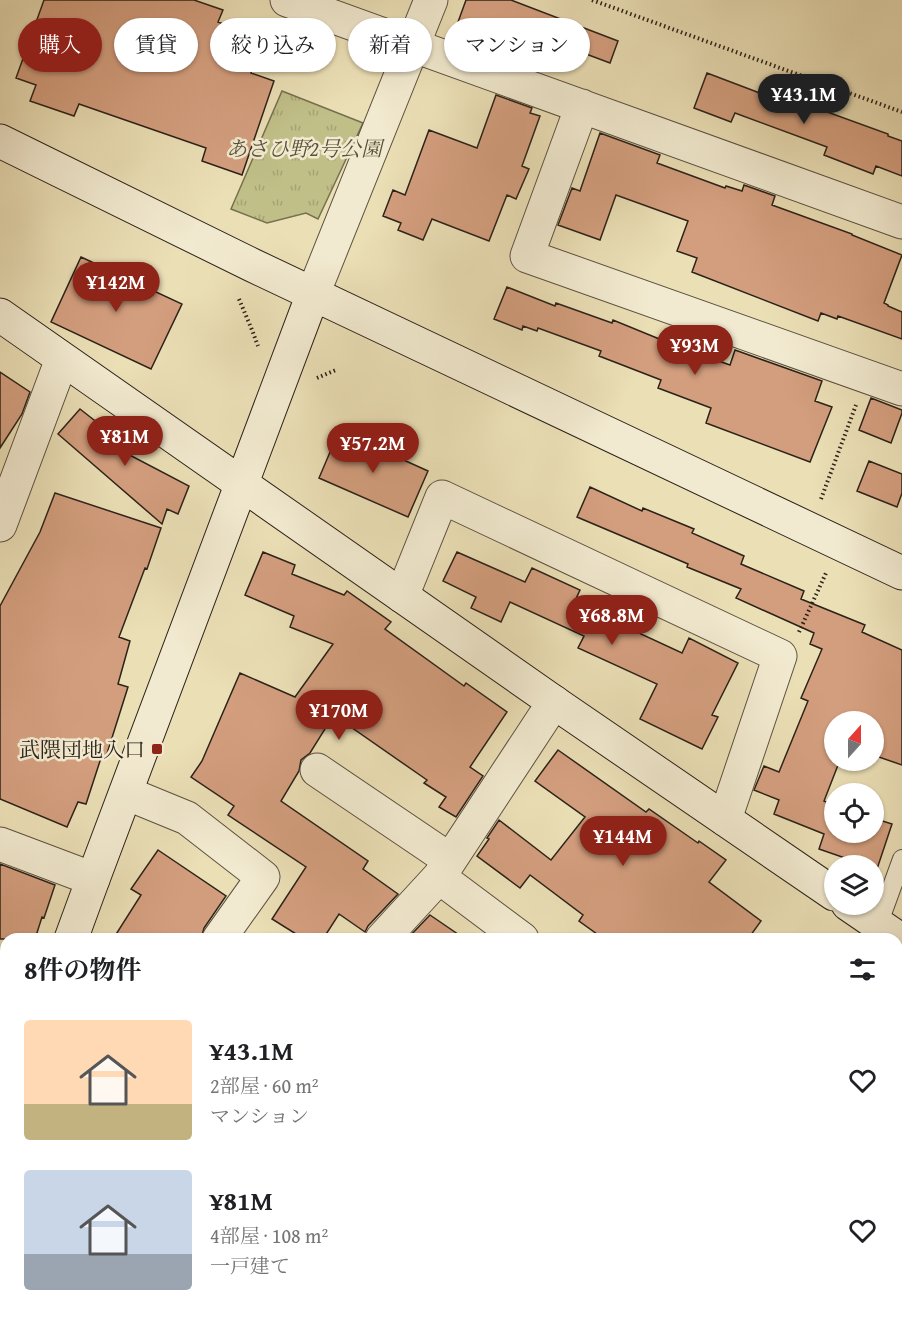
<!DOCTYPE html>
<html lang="ja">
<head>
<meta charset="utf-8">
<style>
	:root { --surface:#fff; --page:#f6f6f6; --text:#202124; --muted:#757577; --accent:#8f2418 }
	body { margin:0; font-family:"Gentium Book Plus","Noto Serif JP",serif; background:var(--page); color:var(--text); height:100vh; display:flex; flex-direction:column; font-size:22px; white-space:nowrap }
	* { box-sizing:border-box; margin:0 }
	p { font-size:20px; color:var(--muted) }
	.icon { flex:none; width:33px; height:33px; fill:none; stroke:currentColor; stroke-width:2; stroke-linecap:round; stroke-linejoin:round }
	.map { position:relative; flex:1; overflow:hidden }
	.details { position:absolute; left:0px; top:933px; width:903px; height:384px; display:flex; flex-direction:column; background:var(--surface); border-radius:18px 18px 0 0; box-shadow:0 2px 4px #0004 }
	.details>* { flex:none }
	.banner { position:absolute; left:18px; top:18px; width:600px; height:54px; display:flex; gap:12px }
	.needle { width:39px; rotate:21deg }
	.fabs { position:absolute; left:824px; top:711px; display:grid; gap:12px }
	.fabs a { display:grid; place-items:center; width:60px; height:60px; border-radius:50%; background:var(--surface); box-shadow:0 2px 4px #0004; font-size:30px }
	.price { position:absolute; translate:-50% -51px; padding:0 14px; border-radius:21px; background:var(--accent); color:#fff; font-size:20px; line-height:39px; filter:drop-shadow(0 2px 3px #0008) }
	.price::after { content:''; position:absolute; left:50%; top:36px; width:18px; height:14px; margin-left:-9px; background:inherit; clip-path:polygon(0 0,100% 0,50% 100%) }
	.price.on { background:#222; color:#fff }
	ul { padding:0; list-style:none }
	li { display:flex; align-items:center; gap:18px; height:150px; padding:0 24px }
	li span { display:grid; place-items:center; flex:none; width:168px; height:120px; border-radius:6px; color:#555 }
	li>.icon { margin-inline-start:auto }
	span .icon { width:72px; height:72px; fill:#fffc; stroke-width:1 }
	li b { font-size:26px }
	h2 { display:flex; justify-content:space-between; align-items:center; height:72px; padding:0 24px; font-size:26px }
	.tag { padding:0 21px; border-radius:27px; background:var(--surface); box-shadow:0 2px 4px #0004; font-size:21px; line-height:54px }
	.tag.on { background:var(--accent); color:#fff }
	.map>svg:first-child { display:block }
</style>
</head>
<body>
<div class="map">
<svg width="902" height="1317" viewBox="0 0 902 1317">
	<defs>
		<pattern id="grass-tufts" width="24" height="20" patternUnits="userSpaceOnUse" patternTransform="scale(1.5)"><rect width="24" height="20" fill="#c0bf88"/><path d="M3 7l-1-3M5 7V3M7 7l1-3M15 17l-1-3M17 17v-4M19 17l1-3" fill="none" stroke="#a5a475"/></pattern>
	</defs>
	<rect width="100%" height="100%" fill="#ebdfb6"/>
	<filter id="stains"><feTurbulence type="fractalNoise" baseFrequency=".00333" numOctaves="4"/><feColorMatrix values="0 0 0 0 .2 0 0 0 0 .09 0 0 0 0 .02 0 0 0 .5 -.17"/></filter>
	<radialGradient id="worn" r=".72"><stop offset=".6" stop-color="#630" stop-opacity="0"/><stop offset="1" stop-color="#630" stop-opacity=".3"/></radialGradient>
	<path fill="url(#grass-tufts)" stroke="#767050" stroke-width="1.5" d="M282 91 363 123 318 219 306 213 267 223 231 209Z"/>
	<path fill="#d39e7e" stroke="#2b2219" stroke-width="1.5" d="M44 0H194L223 10 218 22 265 38 251 73 274 81 242 175 202 161 206 148 79 104 74 116 30 101 36 85 16 78Z
		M466 0H511L618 41 610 63 578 51 571 66 527 49 528 47 458 22Z
		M707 73 773 98 775 93 888 134V136L902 141V176L876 166 873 174 824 155 827 147 735 113 731 122 694 108Z
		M496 95 532 108 530 113 540 116 522 166 529 169 516 199 507 195 489 241 432 219 423 240 398 230 401 223 383 216 393 190 405 195 429 130 477 148Z
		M600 133 660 155 657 163 725 188 726 186 742 191 744 185 775 196 772 205 852 234V235L902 255 884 303 888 305V306L902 312V339L838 316 837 319 821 313 818 321 692 272 697 258 677 251 688 221 616 195 600 240 558 225 572 188 580 191Z
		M81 257 182 304 151 369 51 322Z
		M507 287 555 306 556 303 612 323 613 320 674 345 730 365 735 350 822 381 815 401 832 407 810 462 706 423 711 408 658 388 661 380 599 356 601 351 538 328 537 331 523 326 522 330 494 319Z
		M0 372 30 392 22 414 0 448Z
		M871 398 902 410V413L891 443 859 430Z
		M80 409 127 446 122 451 189 486 178 514 167 509 162 524 58 434Z
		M339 431 428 471 408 517 319 478Z
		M869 461 902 474V493L897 507 857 491Z
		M590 487 642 511 643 508 694 529 692 533 744 556 741 564 804 591 801 599 865 625 862 632 902 650V765L873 755V722H834V760H840L824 801 834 805V832H873V818L892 824 877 869 873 867V866H868L819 849 824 834 774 814 779 800 754 790 764 766 779 772 808 701 801 698 822 649 810 644 814 633 736 598 741 589 687 567 688 564 577 517Z
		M55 493 161 528 147 569 145 568 119 637 130 641 118 684 128 687 105 760 101 758 86 804 78 802 67 827 0 799V606L40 532Z
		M263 552 295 565 292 574 344 595 347 591 391 622 385 629 464 686 466 683 507 712 470 767 483 776 456 817 439 807 446 797 424 783 427 780 345 723 338 732 328 724 310 753 301 760 299 771 281 801 368 861 363 869 398 894 368 926 365 932 339 914 323 939H304L272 919 306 867 228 815 234 806 191 777 202 761 240 673 295 697 333 644 290 627 294 616 245 595Z
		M457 552 525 582 532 568 580 590 574 603 682 653 689 638 738 663 712 715 718 717 702 749 640 719 657 684 578 648 584 636 510 602 501 622 471 608 476 597 443 581Z
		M558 750 646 812 649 809 698 843 699 841 726 860 709 882 761 921 748 939H604L579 921 583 915 530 875 520 888 477 856 489 839 487 838 499 820 551 860 585 817 535 781Z
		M158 850 226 896 204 928 201 939H113L141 895 131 889Z
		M0 864 55 885 44 918 42 917 35 939H0Z
		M430 915 465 939H407Z"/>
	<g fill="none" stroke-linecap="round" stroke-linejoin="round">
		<defs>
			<path id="lane" d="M878 925 902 859"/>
			<path id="street" d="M287 0 902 222
				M582 106 527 256 902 389
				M313 294 431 0
				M0 525 62 359
				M402 596 442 497 780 656 725 819
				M317 770 450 860
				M126 793 187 818 263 877 219 939
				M0 844 93 879
				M382 939 439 877
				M522 939 439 877 554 702
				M404 1317 412 1311"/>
			<path id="secondary" d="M0 141 252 265 902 573
				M0 315 558 705 834 894
				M848 904 902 941
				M71 939 93 879 313 294
				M0 1139 6 1123"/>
		</defs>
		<use href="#lane" stroke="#5b5140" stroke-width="20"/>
		<use href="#street" stroke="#5b5140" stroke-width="35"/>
		<use href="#secondary" stroke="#2b2219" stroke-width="35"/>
		<path stroke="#2b2219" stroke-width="4" stroke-dasharray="1.5 3" stroke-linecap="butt" d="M592 0 902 112
			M239 299 252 330 258 346
			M317 378 336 370
			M821 499 856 405
			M799 632 826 573
			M0 1081 6 1064
			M0 1194 6 1177"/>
		<use href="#lane" stroke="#f2ead0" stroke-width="18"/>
		<use href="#street" stroke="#f2ead0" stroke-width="33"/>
		<use href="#secondary" stroke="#f2ead0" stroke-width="33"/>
	</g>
	<rect fill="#8f2418" stroke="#f2ead0" stroke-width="2" x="151" y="743" width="12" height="12" rx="3"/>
	<g text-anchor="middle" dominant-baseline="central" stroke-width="5" stroke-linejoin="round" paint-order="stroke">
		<g font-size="21" font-style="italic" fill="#58513a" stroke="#f2ead0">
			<text x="304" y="148">あさひ野2号公園</text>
		</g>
		<g font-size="21" fill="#2b2219" stroke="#f2ead0" text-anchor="end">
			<text x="145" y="749">武隈団地入口</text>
		</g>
	</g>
	<rect width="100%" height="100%" filter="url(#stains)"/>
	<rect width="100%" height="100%" fill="url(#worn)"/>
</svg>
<div class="fabs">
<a><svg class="needle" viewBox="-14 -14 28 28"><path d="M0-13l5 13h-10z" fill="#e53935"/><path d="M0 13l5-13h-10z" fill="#757577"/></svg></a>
<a><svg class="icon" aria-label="locate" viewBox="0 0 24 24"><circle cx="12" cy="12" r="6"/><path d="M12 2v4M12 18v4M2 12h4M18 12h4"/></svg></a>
<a><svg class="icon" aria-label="layers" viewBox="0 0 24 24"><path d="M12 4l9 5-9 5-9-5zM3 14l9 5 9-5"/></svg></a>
</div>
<b class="price on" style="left:804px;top:125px">¥43.1M</b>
<b class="price" style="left:116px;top:313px">¥142M</b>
<b class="price" style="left:695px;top:376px">¥93M</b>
<b class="price" style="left:125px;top:467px">¥81M</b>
<b class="price" style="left:373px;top:474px">¥57.2M</b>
<b class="price" style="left:612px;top:646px">¥68.8M</b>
<b class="price" style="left:339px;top:741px">¥170M</b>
<b class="price" style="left:623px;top:867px">¥144M</b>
<div class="banner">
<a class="tag on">購入</a>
<a class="tag">賃貸</a>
<a class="tag">絞り込み</a>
<a class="tag">新着</a>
<a class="tag">マンション</a>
</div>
<section class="details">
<h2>8件の物件<svg class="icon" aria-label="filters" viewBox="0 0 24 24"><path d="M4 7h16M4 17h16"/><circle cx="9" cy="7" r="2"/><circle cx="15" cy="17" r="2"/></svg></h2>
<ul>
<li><span style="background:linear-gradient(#ffd9b3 70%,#c2b280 0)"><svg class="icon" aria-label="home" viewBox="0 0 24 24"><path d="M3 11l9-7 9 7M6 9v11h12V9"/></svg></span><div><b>¥43.1M</b><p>2部屋 · 60 m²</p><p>マンション</p></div><svg class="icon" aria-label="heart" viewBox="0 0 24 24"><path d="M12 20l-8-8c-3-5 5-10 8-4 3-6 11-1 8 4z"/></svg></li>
<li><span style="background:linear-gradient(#c9d6e8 70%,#9aa5b1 0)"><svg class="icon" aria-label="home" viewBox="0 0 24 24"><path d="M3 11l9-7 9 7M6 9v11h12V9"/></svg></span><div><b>¥81M</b><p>4部屋 · 108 m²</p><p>一戸建て</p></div><svg class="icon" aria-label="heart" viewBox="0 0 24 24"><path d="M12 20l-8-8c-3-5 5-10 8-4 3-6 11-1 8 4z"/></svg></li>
</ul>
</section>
</div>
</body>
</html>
